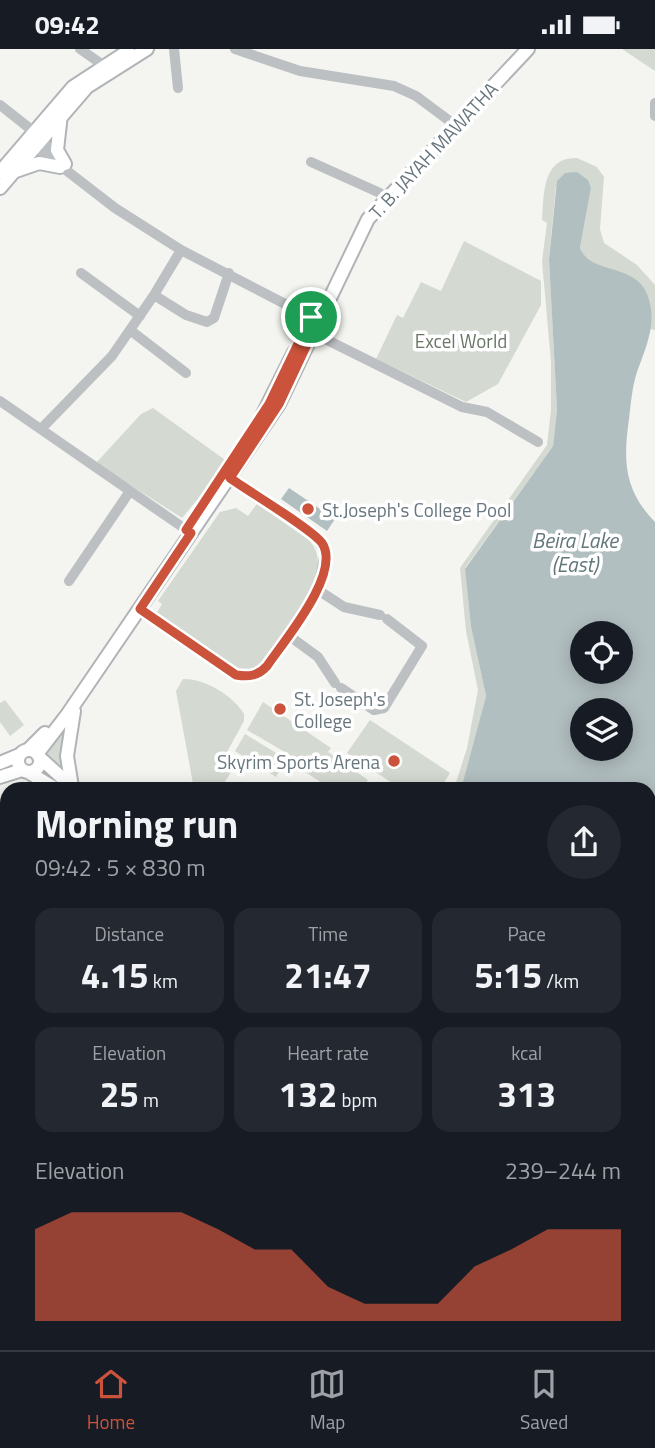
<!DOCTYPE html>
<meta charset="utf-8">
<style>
:root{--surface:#171b24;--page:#242831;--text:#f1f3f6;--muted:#9ea1a6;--line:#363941;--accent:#cb523b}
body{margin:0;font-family:"Titillium Web",sans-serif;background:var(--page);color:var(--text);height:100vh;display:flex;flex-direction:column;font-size:26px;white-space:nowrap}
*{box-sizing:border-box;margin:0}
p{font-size:23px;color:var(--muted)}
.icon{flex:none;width:38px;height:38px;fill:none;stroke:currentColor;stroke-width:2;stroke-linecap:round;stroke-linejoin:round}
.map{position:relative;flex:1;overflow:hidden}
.details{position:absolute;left:0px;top:733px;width:656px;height:569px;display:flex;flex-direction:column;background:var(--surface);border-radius:21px 21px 0 0;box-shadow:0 4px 18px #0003}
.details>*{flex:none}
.fabs{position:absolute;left:570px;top:572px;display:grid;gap:14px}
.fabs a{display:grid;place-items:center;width:63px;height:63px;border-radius:50%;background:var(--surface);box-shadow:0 4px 18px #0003;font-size:35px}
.pin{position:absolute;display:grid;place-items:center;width:60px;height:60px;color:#fff;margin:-30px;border:4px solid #fff;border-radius:50%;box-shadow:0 2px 7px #0007}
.round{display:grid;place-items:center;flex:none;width:74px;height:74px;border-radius:37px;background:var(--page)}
.overview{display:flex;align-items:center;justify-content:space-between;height:119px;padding:0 35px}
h1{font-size:38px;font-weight:700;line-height:52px}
.figures{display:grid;grid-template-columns:repeat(3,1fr);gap:10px;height:119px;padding:7px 35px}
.figures div{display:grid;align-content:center;border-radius:18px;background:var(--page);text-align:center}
.figures b{font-size:35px;font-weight:700}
.figures small{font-size:19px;font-weight:400}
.figures p{font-size:19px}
.chart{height:196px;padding:14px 35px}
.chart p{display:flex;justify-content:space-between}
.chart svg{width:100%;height:126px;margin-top:7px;fill:var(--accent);opacity:.7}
.status{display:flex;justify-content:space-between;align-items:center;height:49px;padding:0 35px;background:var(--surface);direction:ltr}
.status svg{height:19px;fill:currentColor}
.tabs{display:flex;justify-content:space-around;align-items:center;height:98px;border-top:2px solid var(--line);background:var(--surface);font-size:19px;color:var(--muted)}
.tabs a{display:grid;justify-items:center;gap:4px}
.tabs .selected{color:var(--accent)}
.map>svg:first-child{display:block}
</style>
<div class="status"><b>09:42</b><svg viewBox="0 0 49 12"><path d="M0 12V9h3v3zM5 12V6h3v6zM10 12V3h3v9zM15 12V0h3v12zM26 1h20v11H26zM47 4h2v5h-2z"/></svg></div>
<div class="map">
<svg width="655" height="1301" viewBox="0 0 655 1301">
<rect width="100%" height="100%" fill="#f4f4f1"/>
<path fill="#d4d9d1" d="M 622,0 L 655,0 L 655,22 Z
M 577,109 L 597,118 L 604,128 L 600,180 L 604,194 L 637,216 L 655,236 L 655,281 L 650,280 C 655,204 595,234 580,199 L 591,139 L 556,137 L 549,208 L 557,361 L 553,397 L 465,519 L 471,578 L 486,647 L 461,740 L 454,740 L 467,699 L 478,641 L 466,582 L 460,519 L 547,396 L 551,361 L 551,313 L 542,212 L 547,174 L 542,171 C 544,145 542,108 577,109 Z
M 464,192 L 541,232 L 541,256 L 498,335 L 466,353 L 376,310 L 397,266 L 403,269 L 421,233 L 441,242 Z
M 153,359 L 228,413 L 182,469 L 96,414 L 141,365 Z
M 257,455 L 309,491 C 340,525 283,586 263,617 L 256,621 L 240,622 L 155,567 L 162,555 L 158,552 L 220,463 L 236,459 L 248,467 Z
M 183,630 C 204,629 234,647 244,665 L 244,672 L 227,703 L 239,711 L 224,734 L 233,740 L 194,740 L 176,642 Z
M 5,651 L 24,676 L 10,687 L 0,673 L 0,654 Z
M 263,653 L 331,699 L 328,703 L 368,731 L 361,740 L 324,740 L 322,734 L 293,715 L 293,708 L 247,681 Z
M 370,671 L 450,724 L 440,740 L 401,740 L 347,704 Z
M 64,678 L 65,679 L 66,723 L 45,703 Z
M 245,685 L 286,710 L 276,728 L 235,702 Z"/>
<path fill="#b2bfc1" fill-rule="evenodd" d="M 577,123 L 588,131 L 591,139 L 580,199 C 593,230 645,209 651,260 C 654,282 644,303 637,323 C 632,338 631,354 629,370 C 623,412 624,441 655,473 L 655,1301 L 470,1301 L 469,1295 L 649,1295 L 649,740 L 461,740 L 486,647 L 471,578 L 465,520 L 553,397 L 557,361 L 549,210 L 557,132 L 565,124 ZM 583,584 L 621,584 L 621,623 L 583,623 ZM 583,662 L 621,662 L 621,700 L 583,700 Z
M 289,439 L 335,470 L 327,482 L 281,450 Z"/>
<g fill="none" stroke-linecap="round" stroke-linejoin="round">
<g stroke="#b0b4b7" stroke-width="16">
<path id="major" d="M 61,65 L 57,101 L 65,115
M 16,122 L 39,114 L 60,118
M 0,123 L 73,38 L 128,2
M 0,139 L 87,38 L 147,0
M 263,365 L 294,303
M 28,701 L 45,684
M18 712a11 11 0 1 1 22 0a11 11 0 1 1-22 0Z
M 37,705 L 67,666 L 279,355 L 368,170 L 528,0
M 39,708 L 71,737
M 0,714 L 19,706
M 28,723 L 56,740
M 0,728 L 22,721
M 72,738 L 67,707 L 74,662
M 356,1295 L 357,1301
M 367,1295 L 367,1301"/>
</g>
<path stroke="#bcc0c2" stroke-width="10" d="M 80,0 L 103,16
M 174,0 L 178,39
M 235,0 L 300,22 L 394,37 L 416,47 L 455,76
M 655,54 L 655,67
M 0,56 L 33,82 L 59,110
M 31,94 L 115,159 L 181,201 L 318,272
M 311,113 L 380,144
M 81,224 L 140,267
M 154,246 L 186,266 L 207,273 L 214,269 L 229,224
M 305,280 L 462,358 L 487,363 L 538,393
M 130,281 L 186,324
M 0,352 L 191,484
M 41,380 L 112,307 L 154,246 L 181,201
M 69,532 L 130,442
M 318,541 L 344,558 L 380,566
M 140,560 L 236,626 L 252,627 L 267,617 L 318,541 L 325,503 L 316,489 L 230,429
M 288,586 L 318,608 L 335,634
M 341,639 L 374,661 L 384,659 L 422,597 L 387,570"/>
<use href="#major" stroke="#fff" stroke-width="12"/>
<path stroke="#9fa4a8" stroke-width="2.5" stroke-dasharray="10 5" stroke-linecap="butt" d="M 0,798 L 7,803
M 0,813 L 7,816
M 304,1295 L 307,1301"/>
</g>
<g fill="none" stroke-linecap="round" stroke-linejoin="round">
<g stroke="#fff" stroke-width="14">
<path id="route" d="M 311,268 L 318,272 L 279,355 L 230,429 C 248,442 312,480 322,494 C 342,524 284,592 267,617 C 258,627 249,628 236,626 L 140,560 L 191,484 L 186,481 L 269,355 Z"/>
</g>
<use href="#route" stroke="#cb523b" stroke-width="9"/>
</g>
<g fill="#cb523b" stroke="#fff" stroke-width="2.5">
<circle cx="308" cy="460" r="7"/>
<circle cx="280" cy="660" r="7"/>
<circle cx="394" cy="712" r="7"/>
</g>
<g text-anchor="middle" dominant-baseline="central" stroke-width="7" stroke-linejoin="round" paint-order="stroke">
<g font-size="19" fill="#68767e" stroke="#fff">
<text transform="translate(433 101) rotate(-47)">T. B. JAYAH MAWATHA</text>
</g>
<g font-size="19" fill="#6a7665" stroke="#fff">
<text x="461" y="291">Excel World</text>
</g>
<g font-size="19" fill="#68767e" stroke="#fff" text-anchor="start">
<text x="322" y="460">St.Joseph's College Pool</text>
<text x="294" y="649">St. Joseph's<tspan x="294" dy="22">College</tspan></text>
<text x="380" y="712" text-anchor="end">Skyrim Sports Arena</text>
</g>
<g font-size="21" font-style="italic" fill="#63777b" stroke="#fff">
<text x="575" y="491">Beira Lake<tspan x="575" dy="24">(East)</tspan></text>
</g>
</g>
</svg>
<div class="fabs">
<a><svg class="icon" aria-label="locate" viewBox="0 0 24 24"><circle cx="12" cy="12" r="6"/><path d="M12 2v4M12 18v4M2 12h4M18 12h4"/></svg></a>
<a><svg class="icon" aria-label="layers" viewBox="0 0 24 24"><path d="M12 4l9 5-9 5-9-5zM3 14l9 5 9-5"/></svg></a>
</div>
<div class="pin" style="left:311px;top:268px;background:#1e9e55"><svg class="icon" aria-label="arrive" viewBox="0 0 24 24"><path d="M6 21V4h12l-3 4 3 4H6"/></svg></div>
<section class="details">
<div class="overview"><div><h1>Morning run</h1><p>09:42 · 5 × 830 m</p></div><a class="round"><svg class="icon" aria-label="share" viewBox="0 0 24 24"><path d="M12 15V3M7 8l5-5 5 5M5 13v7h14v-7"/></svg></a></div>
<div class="figures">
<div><p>Distance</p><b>4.15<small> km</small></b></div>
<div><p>Time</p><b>21:47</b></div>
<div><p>Pace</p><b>5:15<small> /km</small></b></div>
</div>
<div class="figures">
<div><p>Elevation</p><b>25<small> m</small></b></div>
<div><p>Heart rate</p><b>132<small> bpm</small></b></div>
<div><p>kcal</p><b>313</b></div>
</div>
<div class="chart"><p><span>Elevation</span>239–244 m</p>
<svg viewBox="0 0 160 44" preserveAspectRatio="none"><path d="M0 44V12L10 6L20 6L30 6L40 6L50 12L60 19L70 19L80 32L90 38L100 38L110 38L120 25L130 19L140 12L150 12L160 12V44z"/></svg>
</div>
</section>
</div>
<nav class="tabs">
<a class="selected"><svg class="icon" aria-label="home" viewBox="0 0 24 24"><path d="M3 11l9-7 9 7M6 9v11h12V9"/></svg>Home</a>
<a><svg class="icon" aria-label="map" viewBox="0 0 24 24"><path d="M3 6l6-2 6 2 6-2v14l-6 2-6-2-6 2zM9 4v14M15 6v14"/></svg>Map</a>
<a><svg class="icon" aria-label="saved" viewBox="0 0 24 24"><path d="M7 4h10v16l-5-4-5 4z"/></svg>Saved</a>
</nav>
